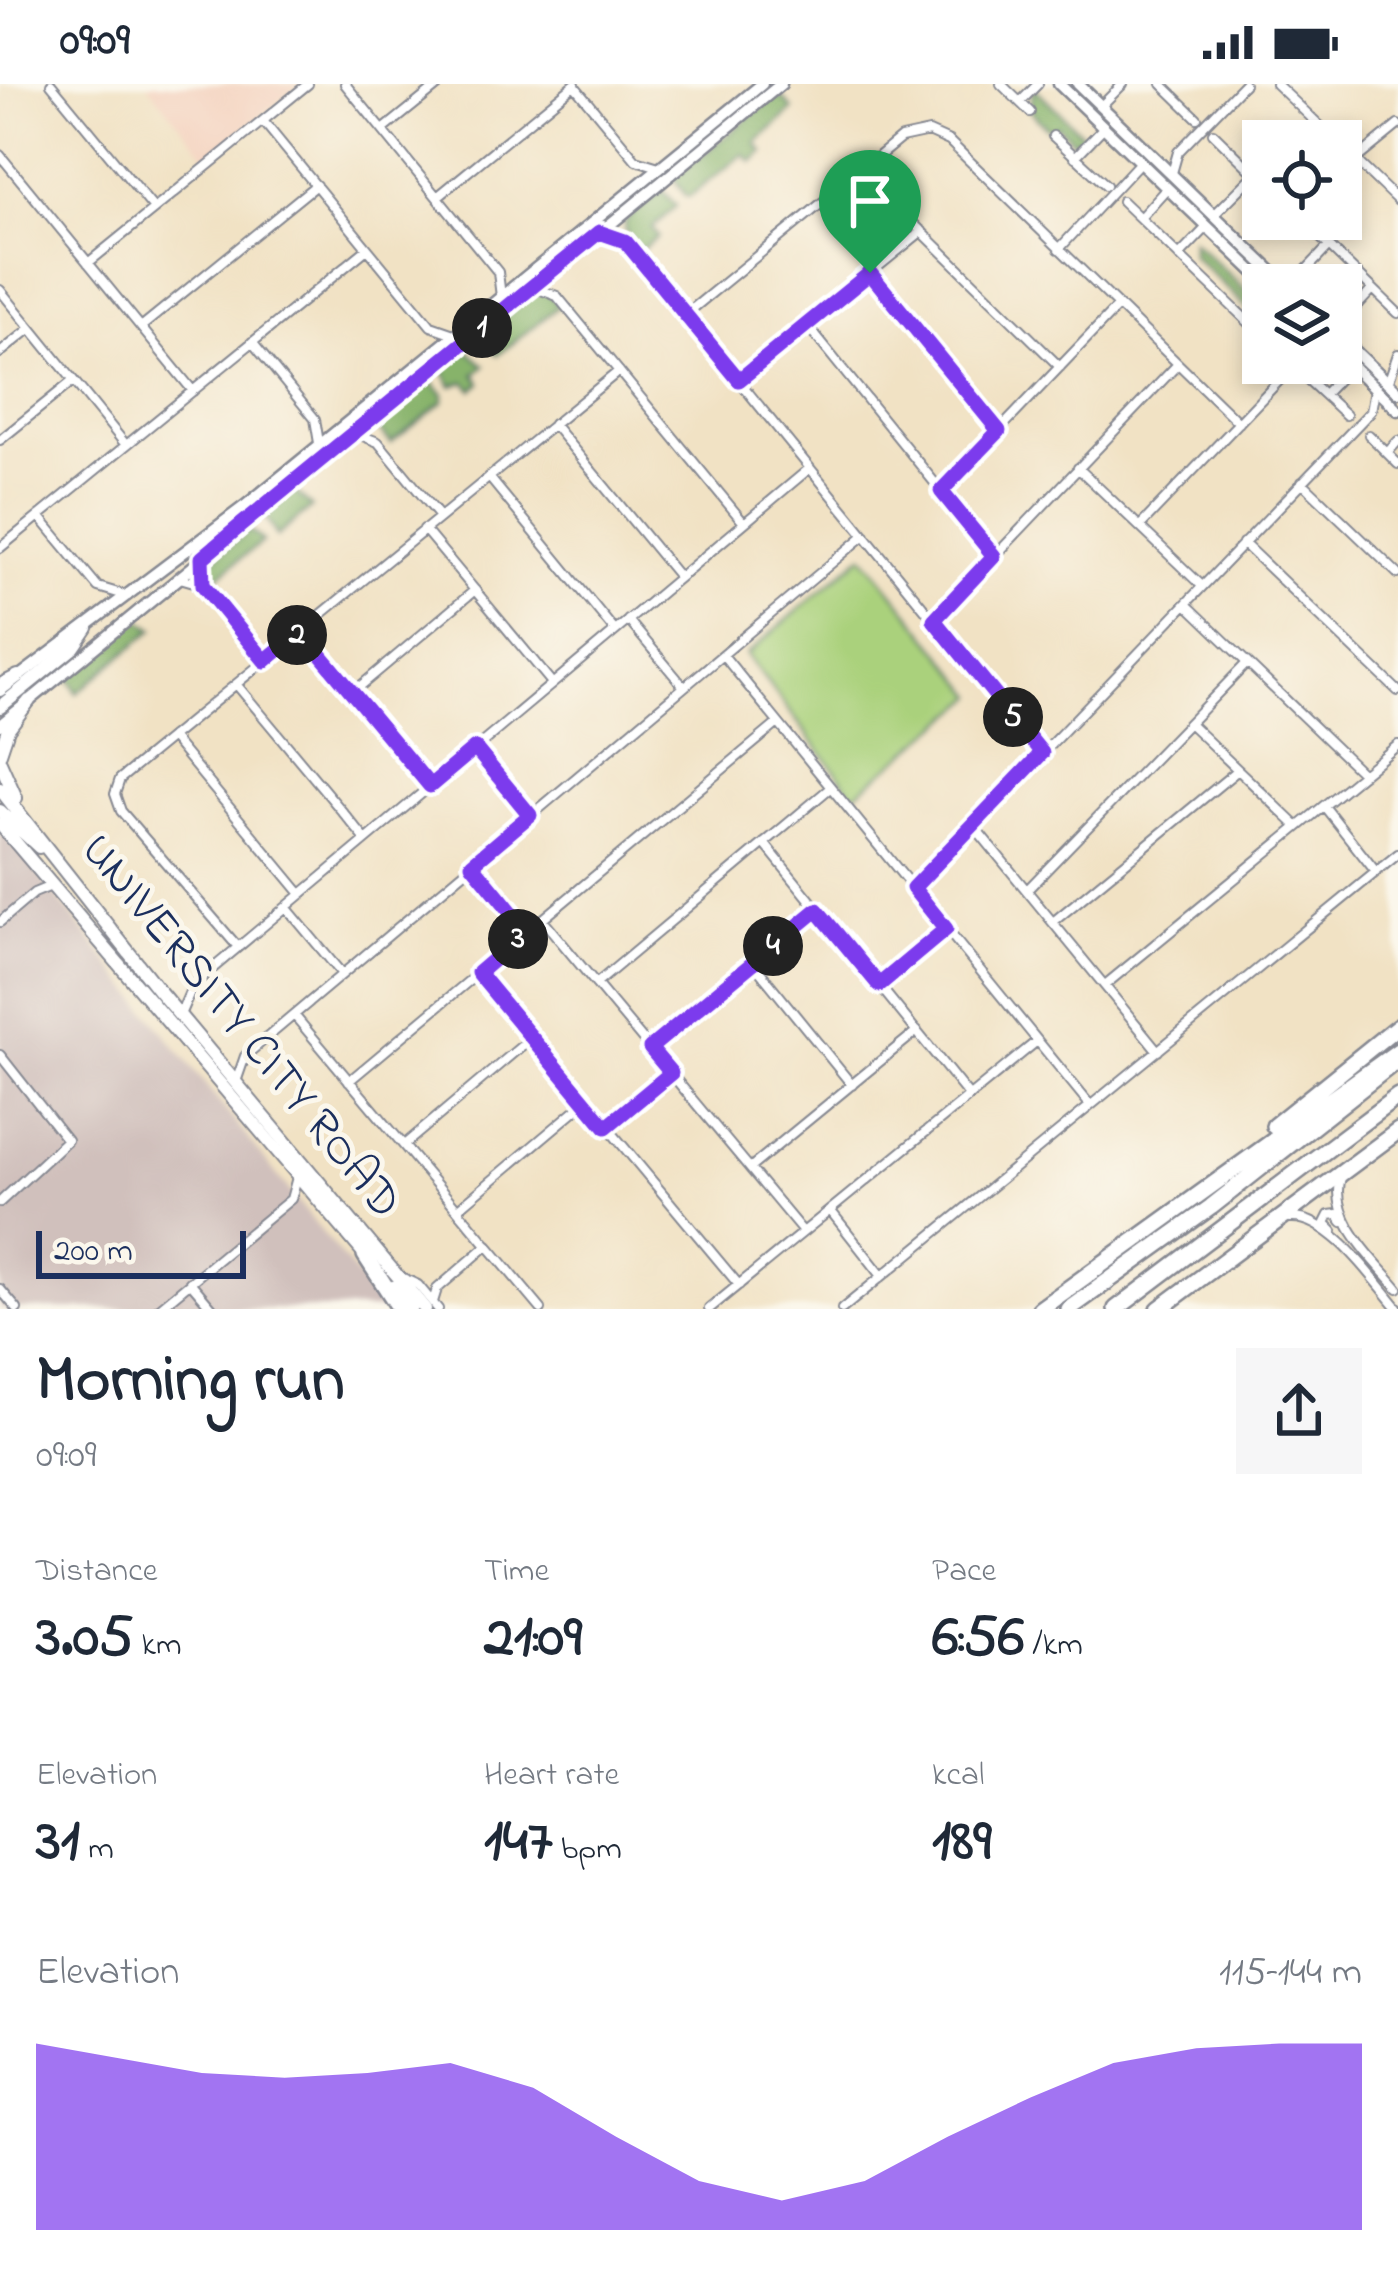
<!DOCTYPE html>
<meta charset="utf-8">
<style>
:root{--surface:#fff;--page:#f6f6f7;--text:#1f2937;--muted:#747a83;--accent:#7c3aed}
body{margin:0;font-family:"Indie Flower",sans-serif;background:var(--page);color:var(--text);height:100vh;display:flex;flex-direction:column;font-size:45px;white-space:nowrap}
*{box-sizing:border-box;margin:0}
p{font-size:39px;color:var(--muted)}
.icon{flex:none;width:66px;height:66px;fill:none;stroke:currentColor;stroke-width:2;stroke-linecap:round;stroke-linejoin:round}
.map{position:relative;height:1225px;overflow:hidden}
.details{display:flex;flex-direction:column;background:var(--surface);flex:1}
.details>*{flex:none}
.controls{position:absolute;left:1242px;top:36px;display:grid;gap:24px}
.controls a{display:grid;place-items:center;width:120px;height:120px;border-radius:0px;background:var(--surface);box-shadow:0 6px 18px #0003;font-size:60px}
.scale{position:absolute;left:36px;bottom:30px;width:210px;box-sizing:border-box;padding-left:12px;border:6px solid #1b2f5e;border-top:0;font-size:33px;line-height:42px;white-space:nowrap;color:#1b2f5e;-webkit-text-stroke:9px #fbf7ec;paint-order:stroke}
.pin{position:absolute;display:grid;place-items:center;width:102px;height:102px;color:#fff;margin:-123px -51px;border-radius:50% 50% 50% 0;rotate:-45deg;box-shadow:0 0 12px #0007}
.pin .icon{rotate:45deg}
.km{position:absolute;width:60px;height:60px;margin:-30px;border-radius:50%;background:#222;color:#fff;font-size:33px;line-height:60px;text-align:center}
.round{display:grid;place-items:center;flex:none;width:126px;height:126px;border-radius:0px;background:var(--page)}
.overview{display:flex;align-items:center;justify-content:space-between;height:204px;padding:0 36px}
h1{font-size:66px;font-weight:700;line-height:90px}
.figures{display:grid;grid-template-columns:repeat(3,1fr);gap:18px;height:204px;padding:12px 36px}
.figures div{display:grid;align-content:center}
.figures b{font-size:60px;font-weight:700}
.figures small{font-size:33px;font-weight:400}
.figures p{font-size:33px}
.chart{height:336px;padding:24px 36px}
.chart p{display:flex;justify-content:space-between}
.chart svg{width:100%;height:216px;margin-top:12px;fill:var(--accent);opacity:.7}
.status{display:flex;justify-content:space-between;align-items:center;height:84px;padding:0 60px;background:var(--surface);direction:ltr}
.status svg{height:33px;fill:currentColor}
.map>svg:first-child{display:block}
</style>
<div class="status"><b>09:09</b><svg viewBox="0 0 49 12"><path d="M0 12V9h3v3zM5 12V6h3v6zM10 12V3h3v9zM15 12V0h3v12zM26 1h20v11H26zM47 4h2v5h-2z"/></svg></div>
<div class="map">
<svg width="1398" height="1225" viewBox="0 0 1398 1225">
<rect width="100%" height="100%" fill="#fbf7ec"/>
<filter id="ink" filterUnits="userSpaceOnUse"><feTurbulence type="fractalNoise" baseFrequency=".00833" numOctaves="2"/><feDisplacementMap in="SourceGraphic" scale="24" xChannelSelector="R" yChannelSelector="G"/><feConvolveMatrix kernelMatrix="1 2 1 2 8 2 1 2 1" color-interpolation-filters="sRGB"/></filter>
<filter id="wash" filterUnits="userSpaceOnUse"><feTurbulence type="fractalNoise" baseFrequency=".004" numOctaves="4" result="noise"/><feDisplacementMap in="SourceGraphic" scale="48" xChannelSelector="R" yChannelSelector="G"/><feGaussianBlur stdDeviation="2.7" result="paint"/><feColorMatrix in="noise" values="0 0 0 0 0 0 0 0 0 0 0 0 0 0 0 0 0 1.4 0 .05"/><feComposite in="paint" operator="in"/></filter>
<g filter="url(#wash)">
<rect width="100%" height="100%" fill="#f1e2c4"/>
<path fill="#f4d3c0" d="M 147,0 L 300,0 L 208,75 Z"/>
<path fill="#d0c0bc" d="M 0,741 L 383,1225 L 0,1225 Z"/>
<path fill="#aad17b" stroke="#62806c" stroke-width="3" d="M 863,471 L 976,612 L 854,711 L 746,571 Z"/>
<path fill="#87b36b" stroke="#517164" stroke-width="3" d="M 1033,2 L 1085,53 L 1073,57 L 1057,41 L 1049,46 L 1030,26 Z
M 774,13 L 782,13 L 793,26 L 756,59 L 763,68 L 752,78 L 744,70 L 690,112 L 685,111 L 674,94 Z
M 662,106 L 676,122 L 652,144 L 658,153 L 639,167 L 625,147 L 625,137 Z
M 1192,156 L 1263,222 L 1263,225 L 1255,231 L 1192,171 Z
M 532,208 L 548,208 L 559,222 L 498,271 L 480,254 Z
M 466,265 L 485,282 L 475,290 L 481,299 L 473,306 L 465,298 L 452,302 L 442,285 Z
M 429,295 L 444,310 L 443,318 L 391,359 L 379,346 L 381,332 L 399,326 Z
M 294,407 L 312,423 L 277,452 L 265,432 Z
M 249,446 L 263,457 L 212,497 L 205,481 Z
M 138,534 L 154,545 L 77,609 L 68,593 Z"/>
</g>
<g filter="url(#ink)">
<g fill="none" stroke-linecap="round" stroke-linejoin="round">
<g stroke="#868891" stroke-width="12">
<path id="minor" d="M 51,0 L 154,125
M 345,0 L 498,188 L 501,213
M 1001,0 L 1030,28
M 1162,0 L 1197,34
M 1276,0 L 1336,57
M 574,1 L 636,76 L 659,83
M 1020,18 L 1038,0
M 1101,22 L 1123,0
M 263,37 L 431,242 L 454,250
M 383,46 L 440,0
M 1213,49 L 1263,98
M 1053,52 L 1106,101
M 1341,62 L 1398,117
M 0,71 L 193,307
M 1075,73 L 1103,44
M 1355,76 L 1398,41
M 861,88 L 1060,283
M 1172,89 L 1178,68 L 1244,0
M 437,113 L 575,0
M 1122,117 L 1263,252
M 1214,131 L 1255,90
M 1140,134 L 1167,104
M 1301,135 L 1398,229
M 599,148 L 625,157 L 1042,669
M 1059,165 L 1140,78
M 1179,172 L 1207,143
M 88,179 L 308,0
M 870,189 L 999,347
M 1292,201 L 1329,162
M 533,203 L 557,212 L 744,439
M 0,206 L 126,361
M 685,231 L 901,54 L 929,48 L 949,57 L 1239,339
M 1341,239 L 1373,205
M 806,240 L 994,472
M 141,243 L 316,101
M 252,258 L 315,335 L 319,359
M 0,269 L 31,244
M 1306,294 L 1346,331
M 739,296 L 922,147
M 1388,299 L 1398,270
M 1324,310 L 1352,281
M 553,340 L 679,493
M 355,349 L 378,358 L 440,433
M 1369,351 L 1398,380
M 0,356 L 73,297
M 1387,369 L 1398,357
M 1078,384 L 1202,502
M 489,393 L 615,547
M 1302,398 L 1398,490
M 941,407 L 1118,222
M 39,432 L 98,503 L 128,512
M 1140,442 L 1296,279
M 424,445 L 552,599
M 1243,459 L 1398,607
M 0,464 L 367,165
M 180,494 L 204,501 L 265,577
M 1186,520 L 1363,690
M 628,536 L 684,603
M 934,536 L 1178,280
M 301,547 L 430,702
M 723,571 L 1090,1021
M 236,600 L 366,756
M 352,609 L 475,506
M 1189,639 L 1298,743
M 171,653 L 301,810
M 475,664 L 530,731
M 1324,722 L 1376,788
M 973,741 L 1158,967
M 764,759 L 969,1012
M 472,780 L 527,847
M 913,804 L 1371,327 L 1375,305
M 1027,806 L 1247,579
M 286,823 L 342,890
M 542,835 L 803,1148
M 0,838 L 34,809 L 51,802
M 1053,838 L 1238,686
M 238,863 L 121,727 L 115,710 L 120,695 L 619,287
M 753,879 L 852,1001
M 478,888 L 739,1201
M 596,900 L 830,704
M 879,901 L 946,845
M 1105,901 L 1398,661
M 180,931 L 193,901 L 810,384
M 294,931 L 541,1225
M 650,965 L 817,826
M 0,971 L 67,1056 L 0,1118
M 349,997 L 778,639
M 236,998 L 245,972 L 865,451
M 606,1043 L 671,989
M 404,1061 L 531,954
M 750,1084 L 917,947
M 1341,1093 C 1329,1136 1373,1174 1398,1204
M 458,1125 L 585,1018
M 830,1126 L 882,1192
M 1290,1134 C 1330,1131 1374,1196 1398,1224
M 1333,1147 L 1325,1139 L 1329,1131 L 1337,1130 L 1343,1138
M 399,1192 L 418,1201 L 438,1225
M 190,1198 L 213,1225
M 0,1205 L 17,1225
M 433,1218 L 437,1205 L 488,1161
M 158,1225 L 291,1115 L 297,1093
M 709,1225 L 1037,957
M 842,1225 L 1398,770"/>
</g>
<g stroke="#868891" stroke-width="15">
<path id="secondary" d="M 1059,0 L 1268,201
M 1078,0 L 1286,201
M 1341,254 L 1398,308
M 1341,271 L 1398,326
M 0,607 L 245,422 L 762,0
M 0,641 L 781,0"/>
</g>
<g stroke="#868891" stroke-width="16">
<path id="primary" d="M 0,601 L 18,592
M 0,623 L 74,563 L 87,544
M 0,669 L 8,645 L 29,617
M 0,678 L 16,714
M 0,705 L 160,908 L 425,1225
M 0,727 L 39,763
M 0,740 L 368,1174
M 393,1203 L 411,1225"/>
</g>
<g stroke="#868891" stroke-width="20">
<path id="motorway" d="M 1274,1042 L 1398,942
M 365,1171 L 400,1225
M 1040,1225 L 1398,967
M 1069,1225 L 1211,1123 L 1396,977
M 1116,1225 L 1398,1012
M 1159,1225 L 1398,1047"/>
</g>
<use href="#minor" stroke="#fff" stroke-width="8"/>
<use href="#secondary" stroke="#fff" stroke-width="10"/>
<use href="#primary" stroke="#fff" stroke-width="12"/>
<use href="#motorway" stroke="#fff" stroke-width="15"/>
</g>
</g>
<g fill="none" stroke-linecap="round" stroke-linejoin="round" filter="url(#ink)">
<g stroke="#fff" stroke-width="24">
<path id="route" d="M 599,148 L 625,157 L 739,296 L 870,189 L 999,347 L 941,407 L 994,472 L 934,536 L 1042,669 L 913,804 L 946,845 L 879,901 L 817,826 L 650,964 L 671,989 L 606,1043 L 478,889 L 527,847 L 472,780 L 530,731 L 475,664 L 430,702 L 301,547 L 265,577 L 203,501 L 202,474 L 241,441 Z"/>
</g>
<use href="#route" stroke="#7c3aed" stroke-width="15"/>
</g>
<g text-anchor="middle" dominant-baseline="central" stroke-width="10" stroke-linejoin="round" paint-order="stroke">
<g font-size="48" fill="#1b2f5e" stroke="#fbf7ec">
<text transform="translate(240 943) rotate(51)">UNIVERSITY CITY ROAD</text>
</g>
</g>
</svg>
<div class="controls">
<a><svg class="icon" aria-label="locate" viewBox="0 0 24 24"><circle cx="12" cy="12" r="6"/><path d="M12 2v4M12 18v4M2 12h4M18 12h4"/></svg></a>
<a><svg class="icon" aria-label="layers" viewBox="0 0 24 24"><path d="M12 4l9 5-9 5-9-5zM3 14l9 5 9-5"/></svg></a>
</div>
<div class="scale">200 m</div>
<div class="pin" style="left:870px;top:189px;background:#1e9e55"><svg class="icon" aria-label="arrive" viewBox="0 0 24 24"><path d="M6 21V4h12l-3 4 3 4H6"/></svg></div>
<b class="km" style="left:482px;top:244px">1</b>
<b class="km" style="left:297px;top:551px">2</b>
<b class="km" style="left:518px;top:855px">3</b>
<b class="km" style="left:773px;top:862px">4</b>
<b class="km" style="left:1013px;top:633px">5</b>
</div>
<section class="details">
<div class="overview"><div><h1>Morning run</h1><p>09:09</p></div><a class="round"><svg class="icon" aria-label="share" viewBox="0 0 24 24"><path d="M12 15V3M7 8l5-5 5 5M5 13v7h14v-7"/></svg></a></div>
<div class="figures">
<div><p>Distance</p><b>3.05<small> km</small></b></div>
<div><p>Time</p><b>21:09</b></div>
<div><p>Pace</p><b>6:56<small> /km</small></b></div>
</div>
<div class="figures">
<div><p>Elevation</p><b>31<small> m</small></b></div>
<div><p>Heart rate</p><b>147<small> bpm</small></b></div>
<div><p>kcal</p><b>189</b></div>
</div>
<div class="chart"><p><span>Elevation</span>115–144 m</p>
<svg viewBox="0 0 160 44" preserveAspectRatio="none"><path d="M0 44V6L10 9L20 12L30 13L40 12L50 10L60 15L70 25L80 34L90 38L100 34L110 25L120 17L130 10L140 7L150 6L160 6V44z"/></svg>
</div>
</section>
